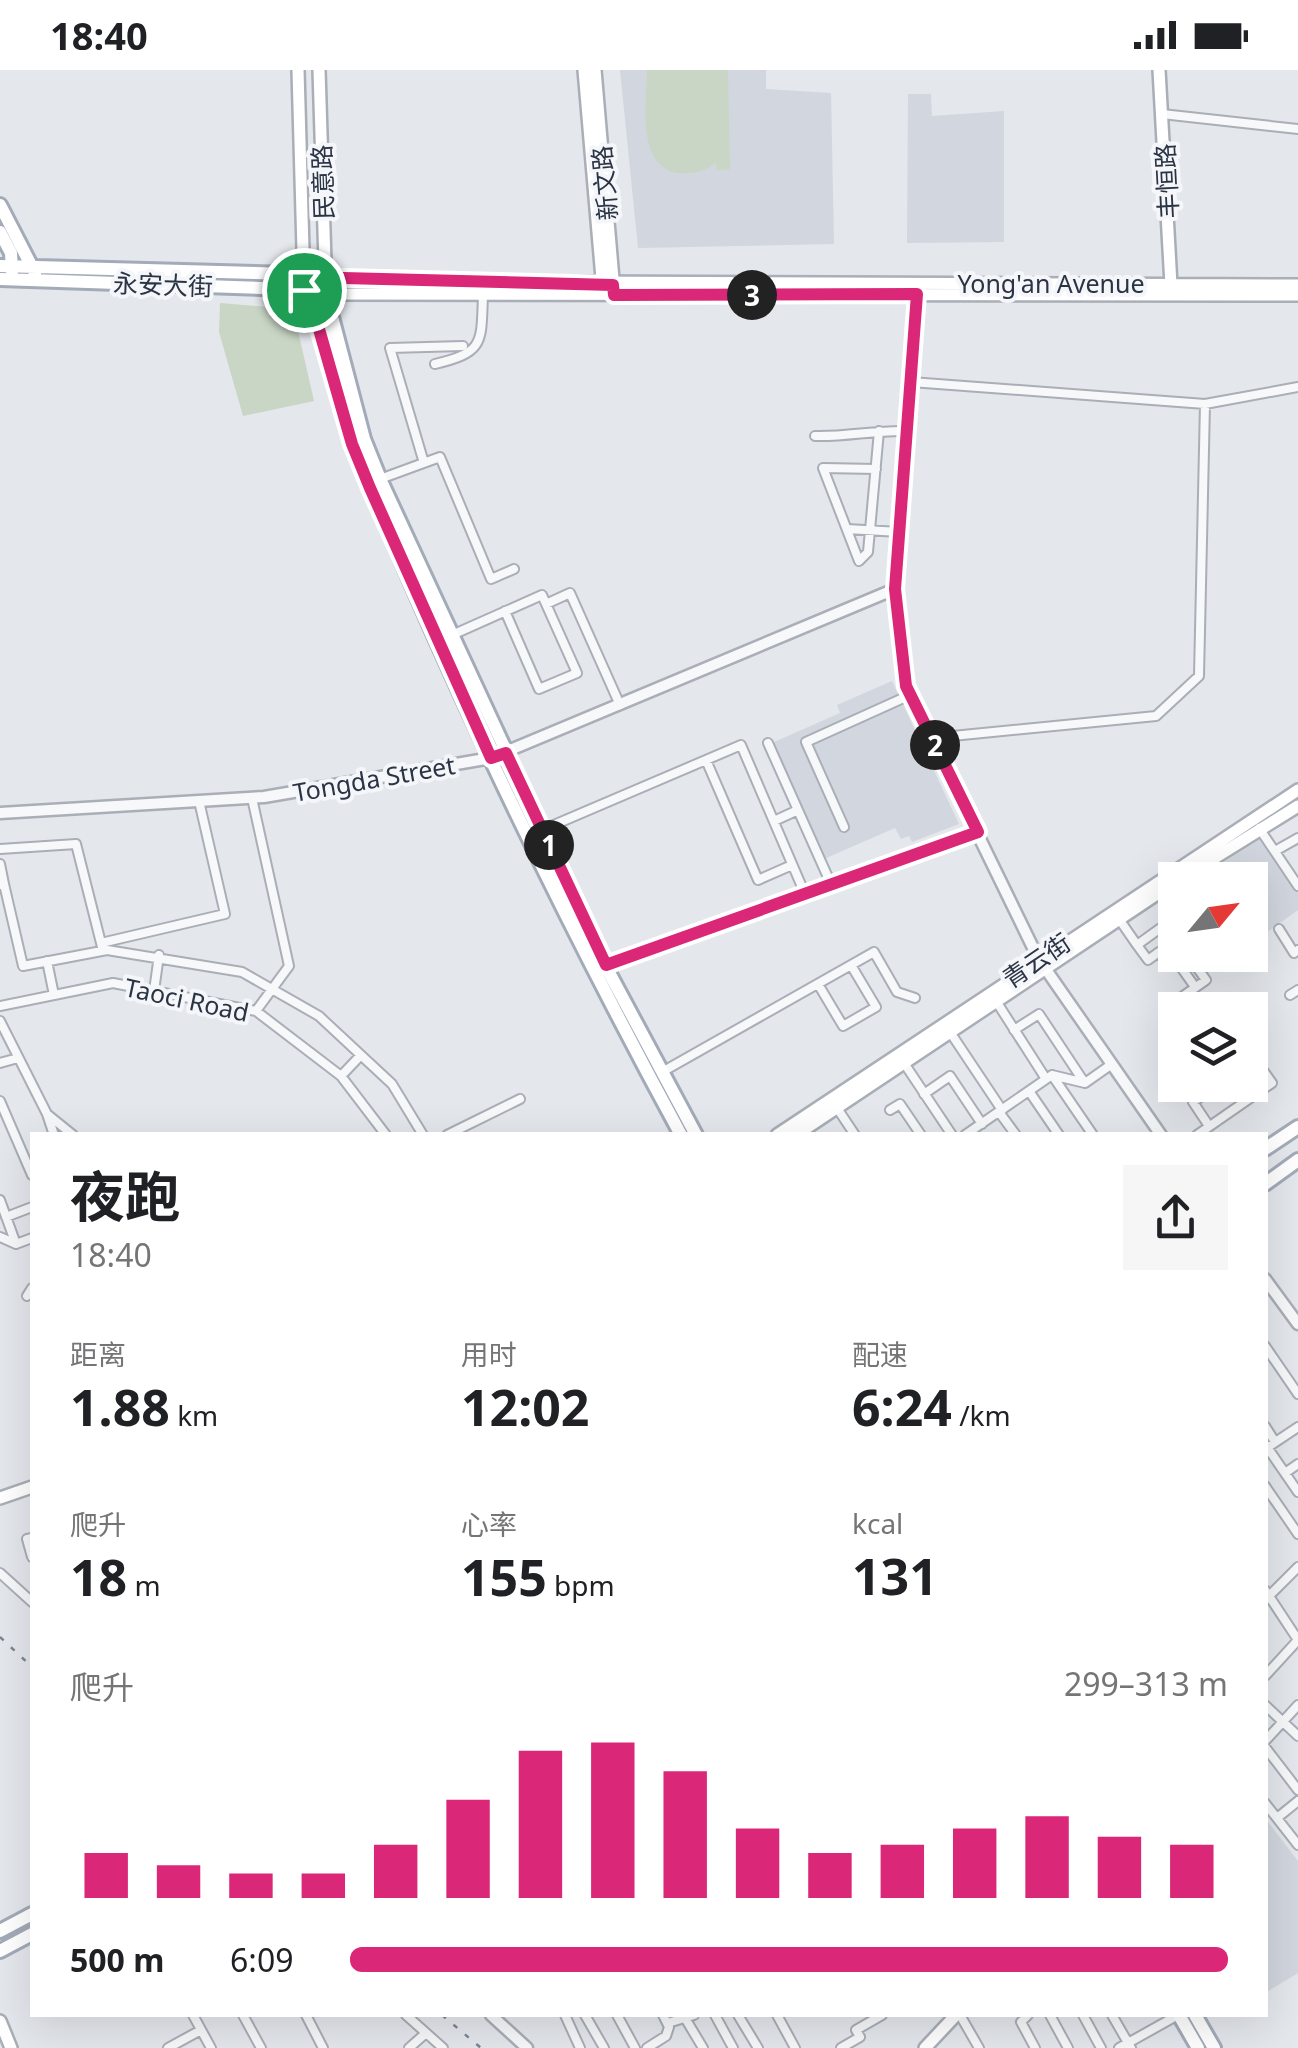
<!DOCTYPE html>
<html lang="zh">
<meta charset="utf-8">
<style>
:root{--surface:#fff;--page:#f6f6f6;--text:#202124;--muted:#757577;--accent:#db2777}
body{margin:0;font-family:"Noto Sans","Noto Sans SC",sans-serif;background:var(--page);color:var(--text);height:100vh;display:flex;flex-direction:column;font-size:38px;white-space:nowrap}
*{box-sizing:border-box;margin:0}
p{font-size:32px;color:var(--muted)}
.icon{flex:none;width:55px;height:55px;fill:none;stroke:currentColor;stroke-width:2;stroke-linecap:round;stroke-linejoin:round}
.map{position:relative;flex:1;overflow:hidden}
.drawer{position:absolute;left:30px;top:1062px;width:1238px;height:885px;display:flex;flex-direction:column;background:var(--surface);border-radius:0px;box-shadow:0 10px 40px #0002}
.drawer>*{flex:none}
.needle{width:65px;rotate:61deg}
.controls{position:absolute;left:1158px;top:792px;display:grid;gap:20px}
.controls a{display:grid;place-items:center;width:110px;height:110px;border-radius:0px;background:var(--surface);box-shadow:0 10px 40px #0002;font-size:50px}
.pin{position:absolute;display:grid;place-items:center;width:85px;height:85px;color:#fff;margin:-42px;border:5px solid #fff;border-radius:50%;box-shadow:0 2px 10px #0007}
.km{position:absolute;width:50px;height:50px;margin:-25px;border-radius:50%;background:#222;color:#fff;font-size:28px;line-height:50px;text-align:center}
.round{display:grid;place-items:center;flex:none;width:105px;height:105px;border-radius:0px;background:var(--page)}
.overview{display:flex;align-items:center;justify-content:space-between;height:170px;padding:0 40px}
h1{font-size:55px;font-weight:700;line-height:75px}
.stats{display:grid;grid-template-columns:repeat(3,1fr);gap:15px;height:170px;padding:10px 40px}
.stats div{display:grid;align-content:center}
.stats b{font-size:50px;font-weight:700}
.stats small{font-size:28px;font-weight:400}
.stats p{font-size:28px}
.chart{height:280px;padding:20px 40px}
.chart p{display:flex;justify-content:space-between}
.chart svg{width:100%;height:180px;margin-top:10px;stroke:var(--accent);stroke-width:6}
ul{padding:0 40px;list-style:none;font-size:32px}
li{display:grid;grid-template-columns:160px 120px 1fr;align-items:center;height:75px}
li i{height:25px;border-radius:12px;background:var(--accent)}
.status{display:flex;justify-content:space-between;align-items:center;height:70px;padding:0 50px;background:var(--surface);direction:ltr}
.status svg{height:28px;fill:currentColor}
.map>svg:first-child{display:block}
</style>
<div class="status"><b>18:40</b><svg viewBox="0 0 49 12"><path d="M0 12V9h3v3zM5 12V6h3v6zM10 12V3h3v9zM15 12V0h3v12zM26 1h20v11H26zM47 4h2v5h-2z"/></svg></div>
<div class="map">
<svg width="1298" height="1978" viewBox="0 0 1298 1978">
<rect width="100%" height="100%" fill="#e4e7ec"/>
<path fill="#d2d6de" d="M 620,0 L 766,0 L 766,19 L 831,23 L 834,174 L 638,178 Z
M 908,24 L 931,24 L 932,46 L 1004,41 L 1004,172 L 907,173 Z
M 892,611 L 959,754 L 912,772 L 909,766 L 901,769 L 895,758 L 824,789 L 772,673 L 840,643 L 837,635 Z
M 1260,767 L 1298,823 L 1298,840 L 1259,868 L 1250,855 L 1250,810 L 1219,810 L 1212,800 Z
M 1265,1748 L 1298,1791 L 1298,1903 L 1265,1923 Z"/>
<path fill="#c9d6c5" d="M 647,0 L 728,0 L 730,99 L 717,100 L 716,93 C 704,101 693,105 679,103 C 635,98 647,31 647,0 Z
M 220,233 L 293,239 L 314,331 L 243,346 L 219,262 Z"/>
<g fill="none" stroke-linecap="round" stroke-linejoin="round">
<g stroke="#a9aeb7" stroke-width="12">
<path id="minor" d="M 1162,44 L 1298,59
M 435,294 C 485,282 481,273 483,225
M 911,312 L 1205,334 L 1298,317
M 815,366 C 847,367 874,360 907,361
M 424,393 L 390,278 L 463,276
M 876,399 L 823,398 L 859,491 L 868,482 L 879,361
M 380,409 L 440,387 L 491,509 L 514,499
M 847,459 L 900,462
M 546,534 L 570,523 L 620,635
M 452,565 L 542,525 L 577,603 L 539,619 L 505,541
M 932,668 L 1156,646 L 1199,606 L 1205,334
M 768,673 L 831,814
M 706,690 L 758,810 L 792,795
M 252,728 L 289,896 L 256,941
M 774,751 L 798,740
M 844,757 L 806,672 L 910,625
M 1259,758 L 1298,816
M 542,760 L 741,675 L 805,824
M 0,779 L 76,774 L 102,877
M 1275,781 L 1298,768
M 0,794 L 4,814
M 0,815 L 4,814 L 23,896 L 107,880 L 242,902 L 319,946 L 392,1014 L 423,1065
M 1119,849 L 1137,875 L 1166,854 L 1175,866
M 1279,859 L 1294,883 L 1298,880
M 101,873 L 225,844 L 199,731
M 1137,875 L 1148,890 L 1159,882 L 1163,888 L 1171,883 L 1195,917
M 47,891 L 54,925
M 818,914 L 843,956 L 876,937 L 851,895
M 154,921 L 159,885
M 1290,925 L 1298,920
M 1179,929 L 1206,910 L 1188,885
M 996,931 L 1046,1009
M 0,936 L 113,913 L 256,941 L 341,1006 L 386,1065
M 0,951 L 47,1044 L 73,1065
M 1014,960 L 1039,944 L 1084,1012
M 950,962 L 1002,1040
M 0,993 L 18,988
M 904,993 L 952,1065
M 662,1002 L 874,882 L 897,922 L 915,928
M 1052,1005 L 1093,1065
M 341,1006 L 361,985
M 1029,1021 L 1059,1065
M 924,1024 L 950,1006 L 982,1054
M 0,1031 L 32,1105
M 837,1038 L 855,1065
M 890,1040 L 900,1034 L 921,1065
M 999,1042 L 1016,1065
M 47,1044 L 54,1065
M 1209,1056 L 1193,1032 L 1218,1015
M 447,1065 L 520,1029
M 965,1065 L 1052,1005 L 1085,1013 L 1112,994
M 1197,1065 L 1272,1013 L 1255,989 L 1250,993
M 0,1130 L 16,1174
M 6,1147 L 32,1137
M 0,1167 L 16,1174 L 32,1168
M 27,1226 L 32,1218
M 1265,1276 L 1298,1324
M 1265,1356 L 1275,1372
M 1267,1377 L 1298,1422
M 1265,1379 L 1298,1357
M 1285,1403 L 1298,1394
M 1265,1416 L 1298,1464
M 32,1468 L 27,1469 L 32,1487
M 0,1503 L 32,1532
M 1265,1520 L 1269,1526 L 1298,1497
M 1265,1530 L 1269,1526 L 1298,1570
M 1265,1606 L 1298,1570
M 1265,1635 L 1298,1666
M 1265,1671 L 1298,1635
M 1265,1677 L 1298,1720
M 1265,1733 L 1298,1775
M 1277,1748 L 1298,1731
M 193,1945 L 211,1978
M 243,1945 L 261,1978
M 306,1945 L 323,1978
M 406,1945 L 443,1978
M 565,1945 L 580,1978
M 585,1945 L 604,1978
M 617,1945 L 635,1978
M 715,1945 L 733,1978
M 738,1945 L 758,1978
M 777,1945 L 795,1978
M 960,1945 L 979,1978
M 1028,1945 L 1021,1952 L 1035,1978
M 1050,1945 L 1068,1978
M 1083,1945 L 1101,1978
M 1112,1945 L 1131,1978
M 685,1948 L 703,1978
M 668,1953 L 694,1945
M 168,1978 L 201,1960
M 409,1978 L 426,1963
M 647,1978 L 666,1966 L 669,1957 L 663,1945
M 841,1978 L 860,1967 L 856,1960 L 882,1945
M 1119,1978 L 1178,1945"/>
</g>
<g stroke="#a9aeb7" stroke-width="15">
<path id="tertiary" d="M 917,220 L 895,519 L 906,617 L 1038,888 L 1161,1065
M 0,743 L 264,727 L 491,688 L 895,519
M 605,895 L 978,762
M 1265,1209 L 1298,1254
M 491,1945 L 527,1978"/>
</g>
<g stroke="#a9aeb7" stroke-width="16">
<path id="secondary" d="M 298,0 L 304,216
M 319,0 L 326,224 L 1298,225
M 584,0 L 603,220
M 595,0 L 614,221
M 1159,0 L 1171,215
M 325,211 L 1298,215
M 1179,810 L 1298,736
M 777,1065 L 1298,720
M 796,1065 L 1175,812
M 0,1428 L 32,1417
M 0,1951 L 11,1978
M 925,1978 L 956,1945"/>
</g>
<g stroke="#a3abb8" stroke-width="18">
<path id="primary" d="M 0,135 L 35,203
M 0,162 L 11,183 L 12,202
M 0,196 L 290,204 L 325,211
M 0,209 L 290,219 L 326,224 L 364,369 L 380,409 L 605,895 L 696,1065
M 304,219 C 331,282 342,351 369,414 C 461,636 566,853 681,1065
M 1265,1079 L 1298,1057
M 1265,1114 L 1298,1090
M 0,1861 L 32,1844
M 0,1881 L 32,1864
M 1179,1945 L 1198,1978
M 1195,1945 L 1214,1978"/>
</g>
<use href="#minor" stroke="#f7f8fa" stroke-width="8"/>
<use href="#tertiary" stroke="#f7f8fa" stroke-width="10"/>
<use href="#secondary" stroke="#fff" stroke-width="11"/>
<use href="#primary" stroke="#fff" stroke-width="12"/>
<path stroke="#7d8696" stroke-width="2.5" stroke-dasharray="5 10" stroke-linecap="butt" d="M 0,1567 L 32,1597
M 442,1945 L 481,1978"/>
</g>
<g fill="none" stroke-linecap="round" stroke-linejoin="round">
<g stroke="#fff" stroke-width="20">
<path id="route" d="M 304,207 L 613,215 L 614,225 L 917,224 L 895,519 L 906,616 L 978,762 L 606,895 L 506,683 L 491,688 L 370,418 L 352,374 Z"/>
</g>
<use href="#route" stroke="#db2777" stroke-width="12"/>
</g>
<g text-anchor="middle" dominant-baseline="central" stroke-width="8" stroke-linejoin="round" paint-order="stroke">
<g font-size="25" fill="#2b3445" stroke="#f4f6f9">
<text transform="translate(1166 111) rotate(-93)">丰恒路</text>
<text transform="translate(322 112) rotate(-92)">民意路</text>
<text transform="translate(604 113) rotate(-95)">新文路</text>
<text x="1051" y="213">Yong'an Avenue</text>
<text transform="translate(163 214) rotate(2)">永安大街</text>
<text transform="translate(374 708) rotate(-10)">Tongda Street</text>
<text transform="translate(1036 890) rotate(-34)">青云街</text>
<text transform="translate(187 929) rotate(12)">Taoci Road</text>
</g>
</g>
</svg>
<div class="controls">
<a><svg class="needle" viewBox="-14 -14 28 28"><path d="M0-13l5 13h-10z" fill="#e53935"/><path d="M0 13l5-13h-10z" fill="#757577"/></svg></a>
<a><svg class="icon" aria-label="layers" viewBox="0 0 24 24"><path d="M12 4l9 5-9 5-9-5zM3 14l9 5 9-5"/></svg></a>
</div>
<div class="pin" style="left:304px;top:220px;background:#1e9e55"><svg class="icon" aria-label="arrive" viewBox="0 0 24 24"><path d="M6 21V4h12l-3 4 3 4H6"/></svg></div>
<b class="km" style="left:549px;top:775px">1</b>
<b class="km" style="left:935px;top:675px">2</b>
<b class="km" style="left:752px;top:225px">3</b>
<section class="drawer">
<div class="overview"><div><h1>夜跑</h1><p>18:40</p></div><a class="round"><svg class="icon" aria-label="share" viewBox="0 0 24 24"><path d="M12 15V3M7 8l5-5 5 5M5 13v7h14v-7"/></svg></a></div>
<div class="stats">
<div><p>距离</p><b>1.88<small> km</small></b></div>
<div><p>用时</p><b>12:02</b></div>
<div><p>配速</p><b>6:24<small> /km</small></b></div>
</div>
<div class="stats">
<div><p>爬升</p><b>18<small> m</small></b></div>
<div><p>心率</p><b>155<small> bpm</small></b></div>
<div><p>kcal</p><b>131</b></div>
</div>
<div class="chart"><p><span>爬升</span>299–313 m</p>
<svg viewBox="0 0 160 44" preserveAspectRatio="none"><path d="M5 44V33M15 44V36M25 44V38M35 44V38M45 44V31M55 44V20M65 44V8M75 44V6M85 44V13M95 44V27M105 44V33M115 44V31M125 44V27M135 44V24M145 44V29M155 44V31"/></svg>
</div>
<ul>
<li><b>500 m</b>6:09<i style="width:100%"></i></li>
</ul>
</section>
</div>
